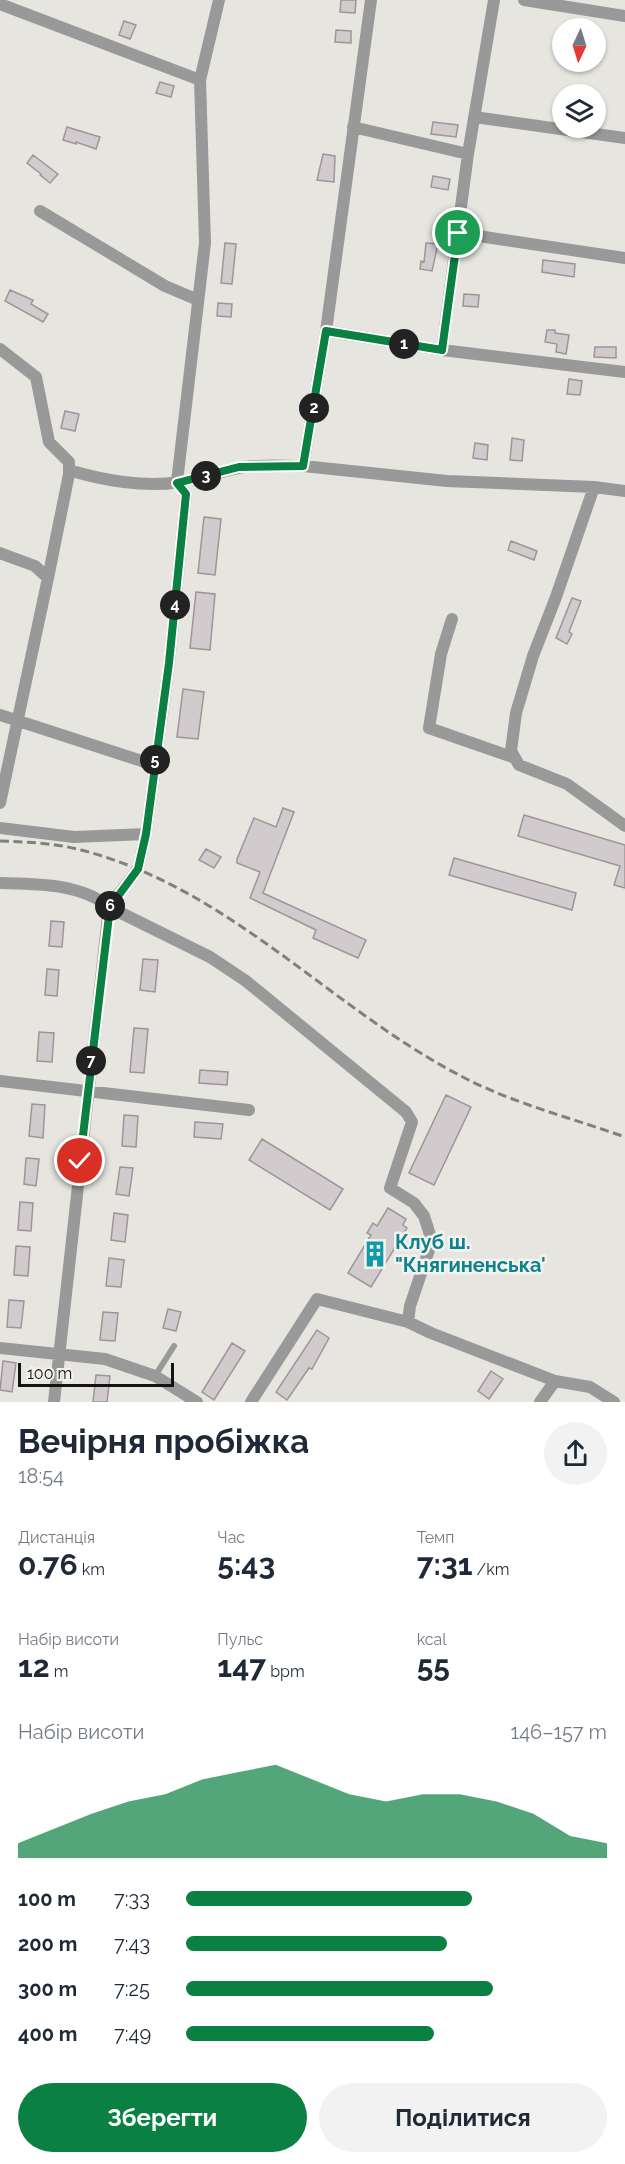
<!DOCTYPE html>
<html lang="uk">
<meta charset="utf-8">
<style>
:root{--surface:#fff;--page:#f2f2f3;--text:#1f2937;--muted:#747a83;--accent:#0b8043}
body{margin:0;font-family:Raleway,sans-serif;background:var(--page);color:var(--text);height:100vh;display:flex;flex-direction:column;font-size:22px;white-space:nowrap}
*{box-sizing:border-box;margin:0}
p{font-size:20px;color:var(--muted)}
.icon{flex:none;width:33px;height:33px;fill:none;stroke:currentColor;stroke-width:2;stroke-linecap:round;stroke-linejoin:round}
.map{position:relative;height:1402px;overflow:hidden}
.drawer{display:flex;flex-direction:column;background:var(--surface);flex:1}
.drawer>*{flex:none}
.needle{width:39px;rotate:184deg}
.buttons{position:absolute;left:552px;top:18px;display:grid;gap:12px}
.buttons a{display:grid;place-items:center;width:54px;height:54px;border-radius:50%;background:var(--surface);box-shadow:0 2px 4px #0004;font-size:30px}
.scale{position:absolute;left:18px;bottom:15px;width:156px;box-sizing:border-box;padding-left:6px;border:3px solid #131311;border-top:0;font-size:16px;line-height:21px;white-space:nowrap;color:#131311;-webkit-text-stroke:4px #f4f2ed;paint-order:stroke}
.pin{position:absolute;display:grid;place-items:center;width:51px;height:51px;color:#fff;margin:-26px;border:3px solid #fff;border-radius:50%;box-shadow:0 2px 6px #0007}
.km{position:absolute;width:30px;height:30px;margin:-15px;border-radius:50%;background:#222;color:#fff;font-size:16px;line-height:30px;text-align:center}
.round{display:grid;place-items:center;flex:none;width:63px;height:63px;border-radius:32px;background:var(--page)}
.head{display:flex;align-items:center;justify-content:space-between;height:102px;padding:0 18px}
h1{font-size:33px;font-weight:700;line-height:45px}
.stats{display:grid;grid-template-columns:repeat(3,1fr);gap:9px;height:102px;padding:6px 18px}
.stats div{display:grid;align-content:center}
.stats b{font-size:30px;font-weight:700}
.stats small{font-size:16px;font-weight:400}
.stats p{font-size:16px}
.chart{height:168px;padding:12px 18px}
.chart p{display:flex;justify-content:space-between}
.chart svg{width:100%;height:108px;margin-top:6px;fill:var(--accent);opacity:.7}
.button{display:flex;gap:12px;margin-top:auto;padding:12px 18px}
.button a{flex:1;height:69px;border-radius:36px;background:var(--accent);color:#fff;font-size:24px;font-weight:700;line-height:69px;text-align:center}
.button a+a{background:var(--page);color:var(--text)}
ul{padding:0 18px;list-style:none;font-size:20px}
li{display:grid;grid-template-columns:96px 72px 1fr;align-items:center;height:45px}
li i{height:15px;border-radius:8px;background:var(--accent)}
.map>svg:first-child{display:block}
</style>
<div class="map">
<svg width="625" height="1402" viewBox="0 0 625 1402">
<rect width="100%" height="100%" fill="#e7e5e0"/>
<path fill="#d1cbcd" stroke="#9c9698" stroke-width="1.5" d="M 341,0 L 356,0 L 355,13 L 340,12 Z
M 124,21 L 136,25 L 130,39 L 119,35 Z
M 336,30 L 351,31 L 351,43 L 335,42 Z
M 160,82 L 174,86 L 171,97 L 156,93 Z
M 433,122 L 458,125 L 456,137 L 431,134 Z
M 67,127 L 100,137 L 96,149 L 76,142 L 76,144 L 63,140 Z
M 323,154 L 335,156 L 334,182 L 317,180 Z
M 33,155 L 58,174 L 50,183 L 40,175 L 41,174 L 27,163 Z
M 433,176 L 450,179 L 448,190 L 431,187 Z
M 225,243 L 236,244 L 232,284 L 221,283 Z
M 426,243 L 438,244 L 432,271 L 420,269 L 421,261 L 424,262 Z
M 543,260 L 575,264 L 574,277 L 542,272 Z
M 10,290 L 33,300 L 31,304 L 48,314 L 43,322 L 5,301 Z
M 464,294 L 479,295 L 478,307 L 463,306 Z
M 218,303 L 232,304 L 231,317 L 217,316 Z
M 547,330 L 555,330 L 555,333 L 569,335 L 566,354 L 556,352 L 557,344 L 545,342 Z
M 595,347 L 616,347 L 616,358 L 594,357 Z
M 569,379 L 582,381 L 580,395 L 567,394 Z
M 65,411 L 79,414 L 75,431 L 61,428 Z
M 512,438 L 524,440 L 522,461 L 510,460 Z
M 475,443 L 488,445 L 487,460 L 473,458 Z
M 204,517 L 221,519 L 215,575 L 198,573 Z
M 511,541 L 537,551 L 534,560 L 508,550 Z
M 196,592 L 215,594 L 210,650 L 190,648 Z
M 572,598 L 581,601 L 569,632 L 572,634 L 567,644 L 556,638 Z
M 183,689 L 204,692 L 198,739 L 177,737 Z
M 283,808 L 294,812 L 263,893 L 366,940 L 358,958 L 313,938 L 316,930 L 250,898 L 260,872 L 237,863 L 237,859 L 254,818 L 276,827 Z
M 524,815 L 625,845 L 625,888 L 614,885 L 620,866 L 518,836 Z
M 206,849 L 221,857 L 214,868 L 199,860 Z
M 454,858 L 576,893 L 572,910 L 449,875 Z
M 51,921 L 64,922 L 62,947 L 49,946 Z
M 143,959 L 158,960 L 155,992 L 140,990 Z
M 47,969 L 59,970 L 57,996 L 45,995 Z
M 134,1028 L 148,1029 L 144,1073 L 130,1072 Z
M 39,1032 L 54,1033 L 52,1062 L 37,1061 Z
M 200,1070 L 228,1072 L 227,1085 L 199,1083 Z
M 446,1095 L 471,1107 L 434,1185 L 409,1173 Z
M 32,1104 L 45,1105 L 43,1138 L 29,1136 Z
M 124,1115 L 138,1116 L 136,1147 L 122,1146 Z
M 195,1122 L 223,1124 L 221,1139 L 194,1137 Z
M 262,1139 L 343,1189 L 330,1210 L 249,1160 Z
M 26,1158 L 39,1159 L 36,1186 L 24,1184 Z
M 120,1167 L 133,1168 L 129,1196 L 116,1194 Z
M 20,1202 L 33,1203 L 31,1231 L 18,1230 Z
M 388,1208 L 406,1219 L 403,1225 L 407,1228 L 371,1287 L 348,1273 L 371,1235 L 367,1233 L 373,1223 L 377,1226 Z
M 114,1213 L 128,1215 L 125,1242 L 111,1240 Z
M 16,1246 L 30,1247 L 28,1276 L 14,1275 Z
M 109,1258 L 124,1260 L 121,1287 L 106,1286 Z
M 9,1300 L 24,1301 L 21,1328 L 7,1327 Z
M 168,1309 L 181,1312 L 176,1331 L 163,1328 Z
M 103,1312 L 118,1313 L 115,1341 L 100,1340 Z
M 317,1330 L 329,1338 L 312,1369 L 309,1368 L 287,1400 L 276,1392 Z
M 232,1343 L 245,1351 L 214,1400 L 202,1392 Z
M 3,1361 L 16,1363 L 12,1392 L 0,1390 Z
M 491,1371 L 503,1379 L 489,1399 L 478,1391 Z
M 96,1375 L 110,1376 L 107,1402 L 93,1402 Z"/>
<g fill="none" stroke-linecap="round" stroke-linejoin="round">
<path stroke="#989998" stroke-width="6" d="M 155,1376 L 174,1346"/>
<path stroke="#989998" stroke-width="12" d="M 524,0 L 625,16
M 0,4 L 200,80
M 474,117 L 625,138
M 353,127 L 468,154
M 40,211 L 165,286 L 198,300
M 458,233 L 625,258
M 326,331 L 442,350 L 625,372
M 0,349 L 36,377 L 49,442 L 69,462 L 69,474 L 48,578
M 442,350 L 468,154 L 494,0
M 303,466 L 447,481 L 594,487 L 625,491
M 69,470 C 101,480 146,488 179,482 C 199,479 218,472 238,468 C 258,464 282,466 303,466 L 326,331 L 371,0
M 594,487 L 556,597 L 533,656 L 516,713 L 511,751 L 519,765 L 567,784 L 625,826
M 0,553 L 35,566 L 48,578 L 0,803
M 452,619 L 441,654 L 429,728 L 515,758
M 0,715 L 154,765
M 0,828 L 74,837 L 146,834
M 0,883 C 36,884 80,883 109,907 L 210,957 L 246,981 L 406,1112 L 412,1122 L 390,1188 L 414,1203 L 424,1216 L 432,1241 L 410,1306 L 408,1322
M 0,1081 L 249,1110
M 0,1348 L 105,1359 L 155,1376 L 197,1402
M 54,1402 L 109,907 L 138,869 L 146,834 L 169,664 L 186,494 L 177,482 L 205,243 L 200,80 L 219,0
M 251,1402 L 317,1299 L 408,1322 L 431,1333 L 555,1381 L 590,1387 L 614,1402
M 540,1402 L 555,1381"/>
<path stroke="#82807d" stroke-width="3" stroke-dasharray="9 4.5" stroke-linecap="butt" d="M 0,841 C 27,842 55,843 81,850 C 229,888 328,1006 459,1075 C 511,1103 569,1117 625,1137"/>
</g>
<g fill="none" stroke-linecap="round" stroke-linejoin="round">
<g stroke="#fff" stroke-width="12">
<path id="route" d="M 80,1161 L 110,907 L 138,869 L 146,834 L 169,663 L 186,494 L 177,483 L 239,467 L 303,466 L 326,331 L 442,350 L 458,233"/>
</g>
<use href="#route" stroke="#0b8043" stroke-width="8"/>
</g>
<defs>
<g id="building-bare" transform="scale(2.07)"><path d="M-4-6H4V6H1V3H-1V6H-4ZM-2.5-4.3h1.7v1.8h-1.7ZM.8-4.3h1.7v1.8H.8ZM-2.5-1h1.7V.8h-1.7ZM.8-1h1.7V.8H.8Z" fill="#0f9aa8" stroke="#f4f2ed" stroke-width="2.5" paint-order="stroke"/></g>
</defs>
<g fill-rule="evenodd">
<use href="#building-bare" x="375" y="1254"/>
</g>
<g text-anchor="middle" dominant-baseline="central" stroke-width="5" stroke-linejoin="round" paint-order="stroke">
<g font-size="20" font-weight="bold" fill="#0d838f" stroke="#f4f2ed" text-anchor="start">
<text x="395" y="1242">Клуб ш.<tspan x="395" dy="23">"Княгиненська'</tspan></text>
</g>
</g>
</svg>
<div class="buttons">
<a><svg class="needle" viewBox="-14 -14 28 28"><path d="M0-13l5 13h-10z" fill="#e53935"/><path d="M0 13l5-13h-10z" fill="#747a83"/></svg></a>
<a><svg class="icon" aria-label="layers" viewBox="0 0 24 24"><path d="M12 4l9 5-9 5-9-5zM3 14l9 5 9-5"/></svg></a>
</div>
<div class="scale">100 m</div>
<div class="pin" style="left:458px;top:233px;background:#1e9e55"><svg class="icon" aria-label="arrive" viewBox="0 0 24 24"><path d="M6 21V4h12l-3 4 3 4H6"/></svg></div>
<div class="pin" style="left:80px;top:1161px;background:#d93025"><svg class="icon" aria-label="check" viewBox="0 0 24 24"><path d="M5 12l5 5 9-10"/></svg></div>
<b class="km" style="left:404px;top:344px">1</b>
<b class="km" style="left:314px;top:408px">2</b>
<b class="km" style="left:206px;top:476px">3</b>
<b class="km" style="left:175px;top:605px">4</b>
<b class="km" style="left:155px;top:760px">5</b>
<b class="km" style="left:110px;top:906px">6</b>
<b class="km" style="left:91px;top:1061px">7</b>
</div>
<section class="drawer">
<div class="head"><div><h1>Вечірня пробіжка</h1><p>18:54</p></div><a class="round"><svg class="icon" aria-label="share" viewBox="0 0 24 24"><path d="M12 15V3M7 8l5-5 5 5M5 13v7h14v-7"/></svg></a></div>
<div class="stats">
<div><p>Дистанція</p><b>0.76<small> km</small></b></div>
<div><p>Час</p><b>5:43</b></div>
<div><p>Темп</p><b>7:31<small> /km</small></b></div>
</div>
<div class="stats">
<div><p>Набір висоти</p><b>12<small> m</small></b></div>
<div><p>Пульс</p><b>147<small> bpm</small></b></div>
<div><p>kcal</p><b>55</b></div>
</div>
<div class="chart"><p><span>Набір висоти</span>146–157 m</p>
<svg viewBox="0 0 160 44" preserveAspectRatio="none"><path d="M0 44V38L10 32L20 26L30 21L40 18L50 12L60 9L70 6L80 12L90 18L100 21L110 18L120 18L130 21L140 26L150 35L160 38V44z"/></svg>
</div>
<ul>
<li><b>100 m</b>7:33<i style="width:68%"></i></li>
<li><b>200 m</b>7:43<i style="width:62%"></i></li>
<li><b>300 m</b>7:25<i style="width:73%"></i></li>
<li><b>400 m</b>7:49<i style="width:59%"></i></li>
</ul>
<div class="button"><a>Зберегти</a><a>Поділитися</a></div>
</section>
